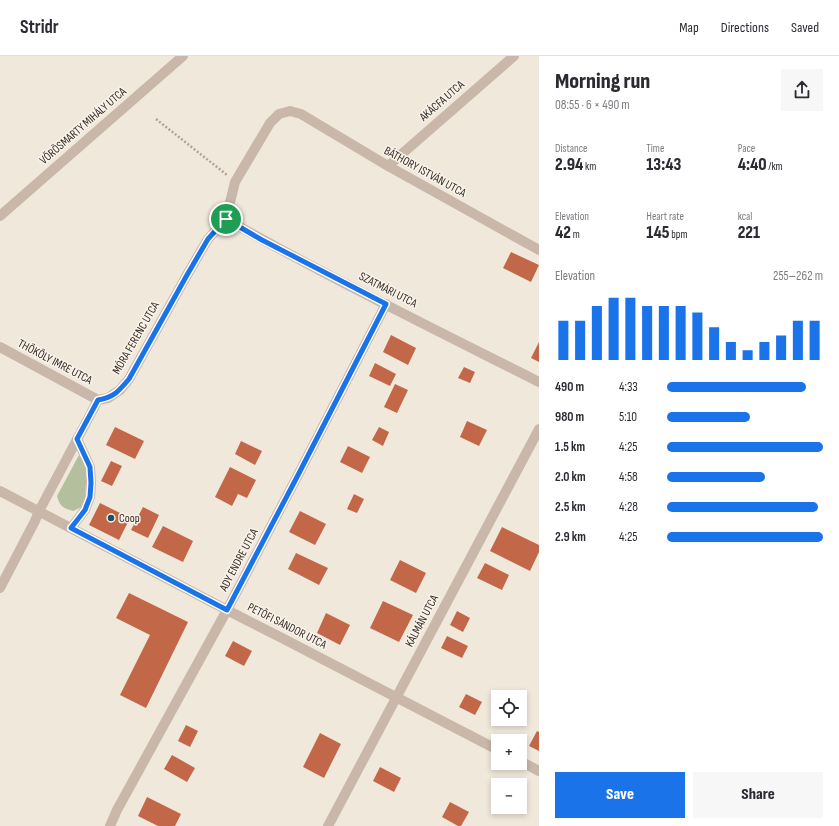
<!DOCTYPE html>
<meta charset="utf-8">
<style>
:root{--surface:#fff;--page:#f7f7f7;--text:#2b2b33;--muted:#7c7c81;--line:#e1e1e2;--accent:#1a73e8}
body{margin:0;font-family:"Sofia Sans Condensed",sans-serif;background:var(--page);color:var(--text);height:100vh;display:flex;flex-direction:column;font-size:15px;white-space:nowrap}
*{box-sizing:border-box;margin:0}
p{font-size:13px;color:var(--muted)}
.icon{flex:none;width:22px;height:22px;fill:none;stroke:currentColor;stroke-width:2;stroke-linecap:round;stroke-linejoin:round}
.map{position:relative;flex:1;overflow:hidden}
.panel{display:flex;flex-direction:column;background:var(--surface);width:300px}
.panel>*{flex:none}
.buttons{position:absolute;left:491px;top:634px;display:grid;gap:8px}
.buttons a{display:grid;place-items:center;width:36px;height:36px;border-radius:0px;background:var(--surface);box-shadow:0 2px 6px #0003;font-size:20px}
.pin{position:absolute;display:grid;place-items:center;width:34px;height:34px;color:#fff;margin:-17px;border:2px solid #fff;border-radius:50%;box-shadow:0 1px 4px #0007}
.round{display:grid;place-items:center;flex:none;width:42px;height:42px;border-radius:0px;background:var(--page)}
.head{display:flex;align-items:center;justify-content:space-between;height:68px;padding:0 16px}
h1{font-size:22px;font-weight:800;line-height:30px}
.stats{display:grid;grid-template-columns:repeat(3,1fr);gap:6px;height:68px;padding:4px 16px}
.stats div{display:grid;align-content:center}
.stats b{font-size:17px;font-weight:800}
.stats small{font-size:11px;font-weight:400}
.stats p{font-size:11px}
.chart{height:112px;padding:8px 16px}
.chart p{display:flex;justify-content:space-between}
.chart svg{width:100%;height:72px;margin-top:4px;stroke:var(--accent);stroke-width:6}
.action{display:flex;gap:8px;margin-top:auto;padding:8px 16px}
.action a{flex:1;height:46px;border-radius:0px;background:var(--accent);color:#fff;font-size:16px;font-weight:800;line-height:46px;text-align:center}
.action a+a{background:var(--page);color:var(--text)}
ul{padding:0 16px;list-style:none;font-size:13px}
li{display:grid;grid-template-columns:64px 48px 1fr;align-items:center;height:30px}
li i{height:10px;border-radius:5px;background:var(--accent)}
header{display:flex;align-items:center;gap:24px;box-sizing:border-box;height:56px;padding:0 20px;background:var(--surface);border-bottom:1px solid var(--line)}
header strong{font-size:19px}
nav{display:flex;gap:22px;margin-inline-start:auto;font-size:14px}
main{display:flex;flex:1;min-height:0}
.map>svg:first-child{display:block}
</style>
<header>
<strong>Stridr</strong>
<nav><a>Map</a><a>Directions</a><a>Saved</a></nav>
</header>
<main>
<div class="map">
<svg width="539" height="770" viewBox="0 0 539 770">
<rect width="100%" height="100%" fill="#f1e8dc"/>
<path fill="#b4c09d" d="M 79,399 L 81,400 L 87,413 L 85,442 L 82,451 L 73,455 C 63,452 60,451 57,440 Z"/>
<path fill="#c26849" d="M 511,196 L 539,209 L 531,226 L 503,212 Z
M 391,279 L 416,292 L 408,309 L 383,296 Z
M 539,286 L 539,306 L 531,302 Z
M 375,307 L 396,318 L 390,330 L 369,320 Z
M 464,311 L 475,316 L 470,327 L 458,322 Z
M 395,328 L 408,334 L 397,357 L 384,351 Z
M 467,365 L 487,374 L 479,390 L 460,381 Z
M 115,371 L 144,385 L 135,403 L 106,389 Z
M 379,371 L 389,376 L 383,390 L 372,384 Z
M 241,385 L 262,395 L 255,409 L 235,398 Z
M 348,390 L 370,401 L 362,417 L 340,406 Z
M 111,405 L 122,410 L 112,430 L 101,425 Z
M 230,411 L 256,424 L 247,442 L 238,438 L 232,450 L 215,441 Z
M 354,438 L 364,443 L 357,457 L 347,453 Z
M 100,447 L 130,462 L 119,484 L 89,469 Z
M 143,451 L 159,459 L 148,482 L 131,474 Z
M 300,455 L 326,468 L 315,489 L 289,476 Z
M 163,470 L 193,485 L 183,506 L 152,491 Z
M 502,471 L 539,489 L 539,496 L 530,515 L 490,495 Z
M 296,497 L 328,512 L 319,529 L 288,513 Z
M 400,504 L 426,517 L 416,537 L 390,524 Z
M 485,507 L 509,519 L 502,534 L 477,522 Z
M 129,537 L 188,566 L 146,652 L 120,639 L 150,579 L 116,562 Z
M 383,545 L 413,559 L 399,586 L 370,572 Z
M 457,555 L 470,562 L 463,576 L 450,569 Z
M 326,557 L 350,569 L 340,589 L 317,577 Z
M 447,580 L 468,590 L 462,602 L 441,592 Z
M 233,585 L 252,595 L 244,610 L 225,600 Z
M 466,638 L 482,646 L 475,659 L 459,651 Z
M 186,669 L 198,675 L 190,691 L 178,685 Z
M 537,675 L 539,676 L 539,695 L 529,690 Z
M 320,677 L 341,688 L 324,722 L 303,711 Z
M 172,699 L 195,712 L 187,726 L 164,713 Z
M 380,711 L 401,722 L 394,736 L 373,725 Z
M 147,741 L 181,758 L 175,770 L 158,770 L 138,760 Z
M 450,746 L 469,756 L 461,770 L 458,770 L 442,761 Z"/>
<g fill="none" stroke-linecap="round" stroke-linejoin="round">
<path stroke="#b5a293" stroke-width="2.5" stroke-dasharray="2 2" stroke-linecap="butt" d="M 156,63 L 227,119"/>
<path stroke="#c9b8a9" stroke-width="10" d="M 388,110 L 514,0
M 0,160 L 183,0
M 226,163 C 328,221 434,273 539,326
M 0,291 L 98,344
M 98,344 L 108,342 L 120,334 L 129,323 L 187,219 L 208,183 L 226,163 L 235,126 L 270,67 L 279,58 L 290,55 L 301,58 L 388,110 L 539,194
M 0,435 L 227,554 L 278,580 L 498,694
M 71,472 L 85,454 L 90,441 L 91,427 L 90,411 L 77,383
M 0,532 L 35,465 L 39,455 L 98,344
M 520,705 L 539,715
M 110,770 L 117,754 L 227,554 L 297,421 L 386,248
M 328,770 L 539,373"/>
</g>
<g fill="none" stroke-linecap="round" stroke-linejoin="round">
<g stroke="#fff" stroke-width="8">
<path id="route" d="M 226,163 L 262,184 L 386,248 L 297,421 L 227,554 L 71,472 L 85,454 L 90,441 L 91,427 L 90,411 L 77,383 L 98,344 C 114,341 119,335 129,323 L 187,219 L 208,183 Z"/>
</g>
<use href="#route" stroke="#1a73e8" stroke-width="5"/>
</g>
<circle fill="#1f5257" stroke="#f9f2e9" stroke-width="1.5" cx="111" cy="462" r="4"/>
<g text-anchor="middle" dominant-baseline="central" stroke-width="3" stroke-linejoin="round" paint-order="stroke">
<g font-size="12" fill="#362d28" stroke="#f9f2e9">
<text transform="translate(442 45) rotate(-41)">AKÁCFA UTCA</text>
<text transform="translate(83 70) rotate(-41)">VÖRÖSMARTY MIHÁLY UTCA</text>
<text transform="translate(425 116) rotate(29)">BÁTHORY ISTVÁN UTCA</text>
<text transform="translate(388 234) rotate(27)">SZATMÁRI UTCA</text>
<text transform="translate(136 282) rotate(-60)">MÓRA FERENC UTCA</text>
<text transform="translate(55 306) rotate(28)">THÖKÖLY IMRE UTCA</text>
<text transform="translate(239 504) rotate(-62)">ADY ENDRE UTCA</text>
<text transform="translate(422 565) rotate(-62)">KÁLMÁN UTCA</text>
<text transform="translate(287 570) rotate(27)">PETŐFI SÁNDOR UTCA</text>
</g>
<g font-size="12" fill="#362d28" stroke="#f9f2e9" text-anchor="start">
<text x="119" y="462">Coop</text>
</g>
</g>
</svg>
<div class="buttons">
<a><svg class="icon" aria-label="locate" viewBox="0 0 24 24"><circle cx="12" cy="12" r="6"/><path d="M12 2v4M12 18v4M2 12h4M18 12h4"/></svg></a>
<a>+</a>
<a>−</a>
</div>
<div class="pin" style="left:226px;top:163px;background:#1e9e55"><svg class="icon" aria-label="arrive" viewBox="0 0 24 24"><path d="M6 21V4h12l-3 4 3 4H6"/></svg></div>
</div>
<section class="panel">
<div class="head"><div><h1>Morning run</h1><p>08:55 · 6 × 490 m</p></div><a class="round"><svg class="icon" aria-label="share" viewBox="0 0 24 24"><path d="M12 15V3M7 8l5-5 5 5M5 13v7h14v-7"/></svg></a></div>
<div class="stats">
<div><p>Distance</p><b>2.94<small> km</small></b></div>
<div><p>Time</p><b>13:43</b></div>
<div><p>Pace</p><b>4:40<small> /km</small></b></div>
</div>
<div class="stats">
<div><p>Elevation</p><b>42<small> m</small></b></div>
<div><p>Heart rate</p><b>145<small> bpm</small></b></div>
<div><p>kcal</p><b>221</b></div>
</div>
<div class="chart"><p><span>Elevation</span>255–262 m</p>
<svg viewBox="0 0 160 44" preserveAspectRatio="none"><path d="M5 44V20M15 44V20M25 44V11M35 44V6M45 44V6M55 44V11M65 44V11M75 44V11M85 44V15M95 44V24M105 44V33M115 44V38M125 44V33M135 44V29M145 44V20M155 44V20"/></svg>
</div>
<ul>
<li><b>490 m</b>4:33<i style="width:89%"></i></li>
<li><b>980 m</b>5:10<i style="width:53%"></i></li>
<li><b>1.5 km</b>4:25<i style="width:100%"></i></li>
<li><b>2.0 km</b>4:58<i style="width:63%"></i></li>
<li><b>2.5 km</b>4:28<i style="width:97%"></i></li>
<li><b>2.9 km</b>4:25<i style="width:100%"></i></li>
</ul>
<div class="action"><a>Save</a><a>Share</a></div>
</section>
</main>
